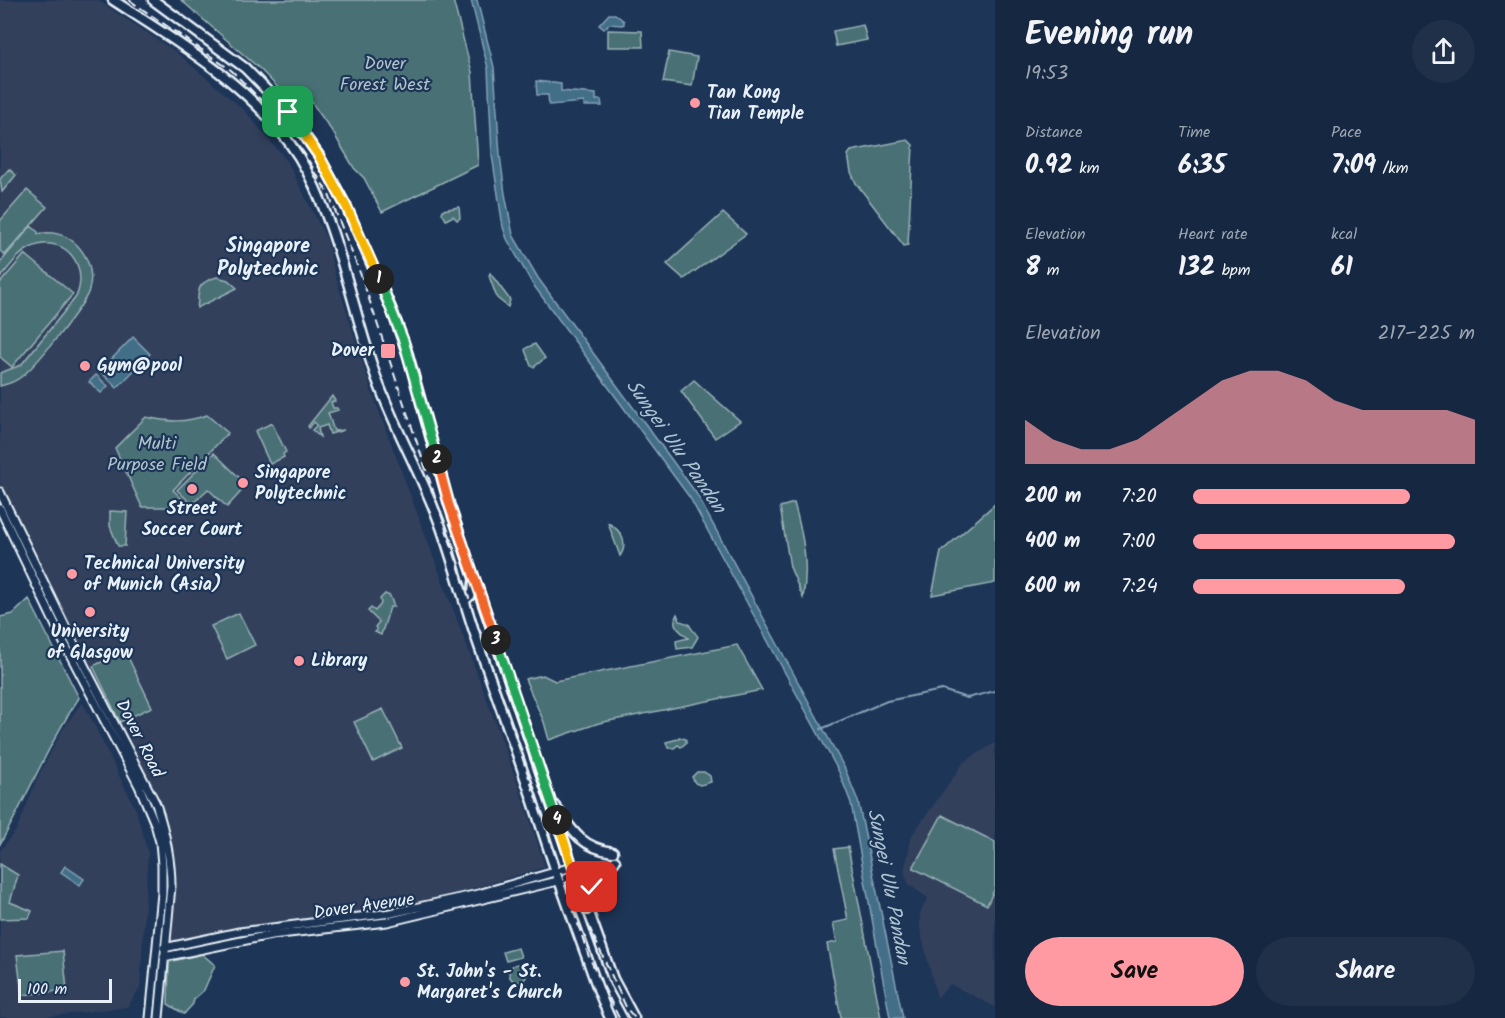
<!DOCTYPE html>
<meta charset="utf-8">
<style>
:root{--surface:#162841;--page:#1f3048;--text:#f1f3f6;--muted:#9ea6b1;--accent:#ff9aa2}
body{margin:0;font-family:Kalam,sans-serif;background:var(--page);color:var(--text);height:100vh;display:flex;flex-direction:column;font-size:22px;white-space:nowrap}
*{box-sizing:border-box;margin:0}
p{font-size:20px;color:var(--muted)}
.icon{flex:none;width:33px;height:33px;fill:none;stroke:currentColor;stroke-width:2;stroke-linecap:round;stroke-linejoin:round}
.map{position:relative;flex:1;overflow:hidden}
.side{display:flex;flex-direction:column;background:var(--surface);width:510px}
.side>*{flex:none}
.scale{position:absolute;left:18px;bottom:15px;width:94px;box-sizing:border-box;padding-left:6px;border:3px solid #e8f1f8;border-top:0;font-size:16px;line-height:21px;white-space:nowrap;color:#e8f1f8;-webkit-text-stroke:4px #1d3557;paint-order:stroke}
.pin{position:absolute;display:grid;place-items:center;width:51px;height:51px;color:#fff;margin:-26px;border-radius:12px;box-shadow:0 3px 9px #0006}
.km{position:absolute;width:30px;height:30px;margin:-15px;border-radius:50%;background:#222;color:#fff;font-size:16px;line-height:30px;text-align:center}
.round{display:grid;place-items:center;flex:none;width:63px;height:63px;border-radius:32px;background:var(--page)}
.summary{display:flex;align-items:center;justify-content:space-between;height:102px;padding:0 30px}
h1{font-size:33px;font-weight:700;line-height:45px}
.figures{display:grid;grid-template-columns:repeat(3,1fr);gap:9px;height:102px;padding:6px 30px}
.figures div{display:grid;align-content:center}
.figures b{font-size:26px;font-weight:700}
.figures small{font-size:16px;font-weight:400}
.figures p{font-size:16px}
.chart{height:168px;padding:12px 30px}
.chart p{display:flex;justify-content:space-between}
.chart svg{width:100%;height:108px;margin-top:6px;fill:var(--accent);opacity:.7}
.primary-button{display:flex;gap:12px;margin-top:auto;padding:12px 30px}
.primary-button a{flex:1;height:69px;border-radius:36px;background:var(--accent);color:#111;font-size:24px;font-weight:700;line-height:69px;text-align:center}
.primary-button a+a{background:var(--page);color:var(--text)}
ul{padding:0 30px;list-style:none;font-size:20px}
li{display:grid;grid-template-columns:96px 72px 1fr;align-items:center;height:45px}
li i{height:15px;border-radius:8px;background:var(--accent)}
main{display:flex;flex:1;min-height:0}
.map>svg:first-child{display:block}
</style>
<main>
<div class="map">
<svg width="995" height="1018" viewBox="0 0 995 1018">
<rect width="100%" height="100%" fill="#1d3557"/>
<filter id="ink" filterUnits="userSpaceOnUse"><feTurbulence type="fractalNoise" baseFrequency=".0167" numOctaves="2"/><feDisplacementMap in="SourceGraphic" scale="12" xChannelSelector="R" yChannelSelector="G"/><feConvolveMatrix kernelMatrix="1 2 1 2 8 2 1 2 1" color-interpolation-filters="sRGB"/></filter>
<g filter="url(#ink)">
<path fill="#30415c" d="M 0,0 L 97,0 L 176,52 L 245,111 L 287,161 L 327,240 L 334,271 L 371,390 L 499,732 L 527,811 L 545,867 L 414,906 L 356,916 L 269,923 L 171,943 L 173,869 L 157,802 L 0,487 Z
M 82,702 L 89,714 L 136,810 L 148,853 L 140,988 L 127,1007 L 36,1018 L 0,1017 L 0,851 L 17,829 L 38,777 L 63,729 Z
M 995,743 L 995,1007 L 950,984 L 937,998 L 920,929 L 920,913 L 928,898 L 909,885 L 904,872 L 912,835 L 964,762 Z"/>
<path fill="#497175" stroke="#98b1b6" stroke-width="1.5" d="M 181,0 L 453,0 L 472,72 L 478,165 L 382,212 L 364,178 L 354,168 L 334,134 L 310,100 L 301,95 L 284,94 L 261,70 Z
M 863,25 L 867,40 L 836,46 L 833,31 Z
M 608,30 L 642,31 L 643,47 L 608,47 Z
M 669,52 L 697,57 L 692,86 L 663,82 Z
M 908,140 L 913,145 L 908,245 L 904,246 L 856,183 L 851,172 L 848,155 L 851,151 Z
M 9,169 L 16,175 L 2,192 L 0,179 Z
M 27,190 L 47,207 L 5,255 L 0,251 L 0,221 Z
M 459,207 L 460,218 L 457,220 L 453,216 L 446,220 L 442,213 L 443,210 Z
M 723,213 L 746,234 L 684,279 L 667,264 Z
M 31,226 L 38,232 L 38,234 C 51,231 66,234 76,244 C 88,256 94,273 89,290 C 85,305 35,367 21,377 C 15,382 8,384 0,386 L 0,373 L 21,365 L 76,297 C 90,265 64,232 30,248 C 17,254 9,268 0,278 L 0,263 Z
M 25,254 L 73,294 L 12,367 L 0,357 L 0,283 Z
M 490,273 L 510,300 L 508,307 L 497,298 L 489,276 Z
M 217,277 L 228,280 L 237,288 L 197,308 C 200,292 193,284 217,277 Z
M 535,344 L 545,358 L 534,367 L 531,366 L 525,350 L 526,348 Z
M 694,380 L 740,421 L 715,438 L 681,391 Z
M 332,396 L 335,401 L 331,402 L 333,408 L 337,408 L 338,410 L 328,413 L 334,431 L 344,430 L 330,434 L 327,425 L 318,428 L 320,437 L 312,430 L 317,425 L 314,422 L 309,428 L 308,426 Z
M 207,415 L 228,433 L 173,490 L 191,507 L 142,507 L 115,448 L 146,417 C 168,422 185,423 207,415 Z
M 272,423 L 286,452 L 283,454 L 284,457 L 270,464 L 255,431 Z
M 214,453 L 247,485 L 227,507 L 208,489 L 192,504 L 177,490 Z
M 794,503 C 803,535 809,565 803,598 L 790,567 L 780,507 Z
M 995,504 L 995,583 L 932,595 L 941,552 Z
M 110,511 L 127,512 L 125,546 L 118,546 L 110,526 Z
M 608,523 C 621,530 629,543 620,556 Z
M 385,594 L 390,596 L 394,607 L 390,607 L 381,635 L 375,632 L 377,630 L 375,627 L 379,622 L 368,611 L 371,608 L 375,611 L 381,604 L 380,599 Z
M 29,599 L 79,698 C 48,744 28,796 0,844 L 0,617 L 13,614 Z
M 239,613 L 255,645 L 227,659 L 211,626 Z
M 677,614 L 680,621 L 689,624 C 691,629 696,633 698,637 L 692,647 L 677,649 L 676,641 L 688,638 C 681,631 670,626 677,614 Z
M 737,645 L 762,690 L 599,723 L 549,740 L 544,722 L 525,679 L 543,675 L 555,681 Z
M 125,651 L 152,707 L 120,722 L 93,666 Z
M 383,709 L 402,748 L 373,762 L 354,722 Z
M 679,737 L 686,739 L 686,743 L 681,747 L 678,745 L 674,748 L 668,748 L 666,742 L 678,739 Z
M 697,772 L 704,772 L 710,776 L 711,782 L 700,785 L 695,783 L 692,777 Z
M 942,815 L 995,842 L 995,888 L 987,905 L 913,868 Z
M 848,847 L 881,1018 L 841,1018 L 827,944 L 837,942 L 833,923 L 848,920 L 834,849 Z
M 0,864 L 18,875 L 10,902 L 32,911 L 29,918 L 0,919 Z
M 518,948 L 521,957 L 506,961 L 503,952 Z
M 63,951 L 67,990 L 22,995 L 17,955 Z
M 202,954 L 215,965 L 204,990 L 194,999 L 193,1004 L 184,1014 L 168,1004 L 169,962 Z
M509 973a9 9 0 1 1 18 0a9 9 0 1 1-18 0Z"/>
<path fill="#426e88" stroke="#84a2b5" stroke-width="1.5" d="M 471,0 L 477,0 L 494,67 L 500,155 L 505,194 L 513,235 L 538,278 L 696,493 L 845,769 L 858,801 L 903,1018 L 890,1018 L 851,803 L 839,772 L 690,498 L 532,283 L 507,239 L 503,227 L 492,155 L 488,68 Z
M 609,14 L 615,14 L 624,21 L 624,24 L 622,25 L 609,24 L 604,29 L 599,25 Z
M 536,81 L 561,84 L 561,91 L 596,94 L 596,100 L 601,100 L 602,106 L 584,106 L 584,102 L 549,105 L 548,95 L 537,95 Z
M 133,337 L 150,354 L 117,388 L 100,371 Z
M 96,375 L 108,386 L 101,393 L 89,382 Z
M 65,866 L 84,879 L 80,885 L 61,872 Z"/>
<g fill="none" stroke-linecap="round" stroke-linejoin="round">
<path stroke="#84a2b5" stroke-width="2" d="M 821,729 L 887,701 L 942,690 L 967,698 L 995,691"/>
<g stroke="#e8f1f8" stroke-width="11">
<path id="minor" d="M 0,492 L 84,665 L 156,804 C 165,831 171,857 171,886 L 159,1018
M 0,509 L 64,643 L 139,786 L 155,824 L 160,842 L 162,865 L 162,893 L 150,1018
M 164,948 L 239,932 L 391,913 L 478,894 L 572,867
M 164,957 L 271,935 L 387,922 L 558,881 L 575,874"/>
</g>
<g stroke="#e8f1f8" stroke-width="13">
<path id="major" d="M 113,0 C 180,44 255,87 299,157 C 336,218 351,303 374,371 C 392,425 422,474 441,527 C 455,567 466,609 480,649 C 500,706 521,763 539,820 C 554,867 570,912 587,958 C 594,978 601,999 610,1018
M 153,0 L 245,68 L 288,112 L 319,156 L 347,208 L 393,313 L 408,355 L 449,504 L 575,874 L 613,979 L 634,1018
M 464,601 L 473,593 L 474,582
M 555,806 C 572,831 582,848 613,852
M 588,906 L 592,887 L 615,861"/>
</g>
<use href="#minor" stroke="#1d3557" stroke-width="7"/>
<use href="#major" stroke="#1d3557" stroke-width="8"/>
<path stroke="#e8f1f8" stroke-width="2" stroke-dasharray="9 4.5" stroke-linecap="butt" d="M 129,0 L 231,70 L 271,110 L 304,153 L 329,195 L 362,278 L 589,957 L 619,1018
M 514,708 L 586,920 L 627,1009 L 635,1018"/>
</g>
</g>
<g fill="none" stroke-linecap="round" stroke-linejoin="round" filter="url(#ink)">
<g stroke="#fff" stroke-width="12">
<path id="split-1" d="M 288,112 L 319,156 L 347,208 L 379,279"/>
</g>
<g stroke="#fff" stroke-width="12">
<path id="split-2" d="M 379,279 L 404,342 L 437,459"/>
</g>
<g stroke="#fff" stroke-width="12">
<path id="split-3" d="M 437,459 L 449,504 L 496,640"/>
</g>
<g stroke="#fff" stroke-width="12">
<path id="split-4" d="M 496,640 L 557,820"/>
</g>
<g stroke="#fff" stroke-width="12">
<path id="split-5" d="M 557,820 L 587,910 L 592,887"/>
</g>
<use href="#split-1" stroke="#f5b400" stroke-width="8"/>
<use href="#split-2" stroke="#22a559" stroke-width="8"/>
<use href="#split-3" stroke="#f0652b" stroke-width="8"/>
<use href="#split-4" stroke="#22a559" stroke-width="8"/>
<use href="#split-5" stroke="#f5b400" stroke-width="8"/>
</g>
<g fill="#ff9aa2" stroke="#1d3557" stroke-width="2">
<circle cx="695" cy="103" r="6"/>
<rect x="380" y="343" width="16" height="16" rx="3"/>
<circle cx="85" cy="366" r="6"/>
<circle cx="243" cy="483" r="6"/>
<circle cx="192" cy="489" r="6"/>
<circle cx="72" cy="574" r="6"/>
<circle cx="90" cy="612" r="6"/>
<circle cx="299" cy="661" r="6"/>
<circle cx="405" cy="982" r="6"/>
</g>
<g text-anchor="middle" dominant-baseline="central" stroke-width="4.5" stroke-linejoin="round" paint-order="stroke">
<g font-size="18" fill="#b0c4ca" stroke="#1d3557">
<text x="385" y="64">Dover<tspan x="385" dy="21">Forest West</tspan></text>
<text x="157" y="444">Multi<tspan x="157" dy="21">Purpose Field</tspan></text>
</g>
<g font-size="18" font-weight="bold" fill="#e8f1f8" stroke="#1d3557" text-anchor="start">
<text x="707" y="93">Tan Kong<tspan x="707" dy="21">Tian Temple</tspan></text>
<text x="374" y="351" text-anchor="end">Dover</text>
<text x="97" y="366">Gym@pool</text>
<text x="255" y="473">Singapore<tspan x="255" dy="21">Polytechnic</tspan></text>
<text x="192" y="509" text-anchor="middle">Street<tspan x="192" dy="21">Soccer Court</tspan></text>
<text x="84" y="564">Technical University<tspan x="84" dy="21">of Munich (Asia)</tspan></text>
<text x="90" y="632" text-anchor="middle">University<tspan x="90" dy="21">of Glasgow</tspan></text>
<text x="311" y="661">Library</text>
<text x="417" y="972">St. John's - St.<tspan x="417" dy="21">Margaret's Church</tspan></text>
</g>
<g font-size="18" fill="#e8f1f8" stroke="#1d3557">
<text transform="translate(139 739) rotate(63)">Dover Road</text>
<text transform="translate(364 907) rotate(-8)">Dover Avenue</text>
</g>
<g font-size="20" font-weight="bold" fill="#e8f1f8" stroke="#1d3557">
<text x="268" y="247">Singapore<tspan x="268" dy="23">Polytechnic</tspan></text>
</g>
<g font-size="20" font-style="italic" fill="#aec3d1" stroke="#1d3557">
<text transform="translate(675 447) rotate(55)">Sungei Ulu Pandan</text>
<text transform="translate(888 887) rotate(79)">Sungei Ulu Pandan</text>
</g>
</g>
</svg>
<div class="scale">100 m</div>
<div class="pin" style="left:288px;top:112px;background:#1e9e55"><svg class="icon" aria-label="arrive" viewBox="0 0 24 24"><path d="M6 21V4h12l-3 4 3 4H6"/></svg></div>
<div class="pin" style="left:592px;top:887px;background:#d93025"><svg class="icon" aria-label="check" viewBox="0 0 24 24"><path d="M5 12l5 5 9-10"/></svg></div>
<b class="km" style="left:379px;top:279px">1</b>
<b class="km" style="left:437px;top:459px">2</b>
<b class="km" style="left:496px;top:640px">3</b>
<b class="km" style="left:557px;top:820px">4</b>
</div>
<section class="side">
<div class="summary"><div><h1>Evening run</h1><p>19:53</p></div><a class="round"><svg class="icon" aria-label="share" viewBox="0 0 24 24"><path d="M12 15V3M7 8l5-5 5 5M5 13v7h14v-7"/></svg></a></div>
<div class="figures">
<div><p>Distance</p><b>0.92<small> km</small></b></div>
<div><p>Time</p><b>6:35</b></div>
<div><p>Pace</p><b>7:09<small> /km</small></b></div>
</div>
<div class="figures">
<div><p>Elevation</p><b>8<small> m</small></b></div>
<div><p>Heart rate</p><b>132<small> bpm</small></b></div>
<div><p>kcal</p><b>61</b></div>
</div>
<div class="chart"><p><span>Elevation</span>217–225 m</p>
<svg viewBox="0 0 160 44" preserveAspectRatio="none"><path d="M0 44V26L10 34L20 38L30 38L40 34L50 26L60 18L70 10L80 6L90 6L100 10L110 18L120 22L130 22L140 22L150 22L160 26V44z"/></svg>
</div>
<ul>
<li><b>200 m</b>7:20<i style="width:77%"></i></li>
<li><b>400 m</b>7:00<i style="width:93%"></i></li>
<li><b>600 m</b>7:24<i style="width:75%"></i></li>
</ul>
<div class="primary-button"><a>Save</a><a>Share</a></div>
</section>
</main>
